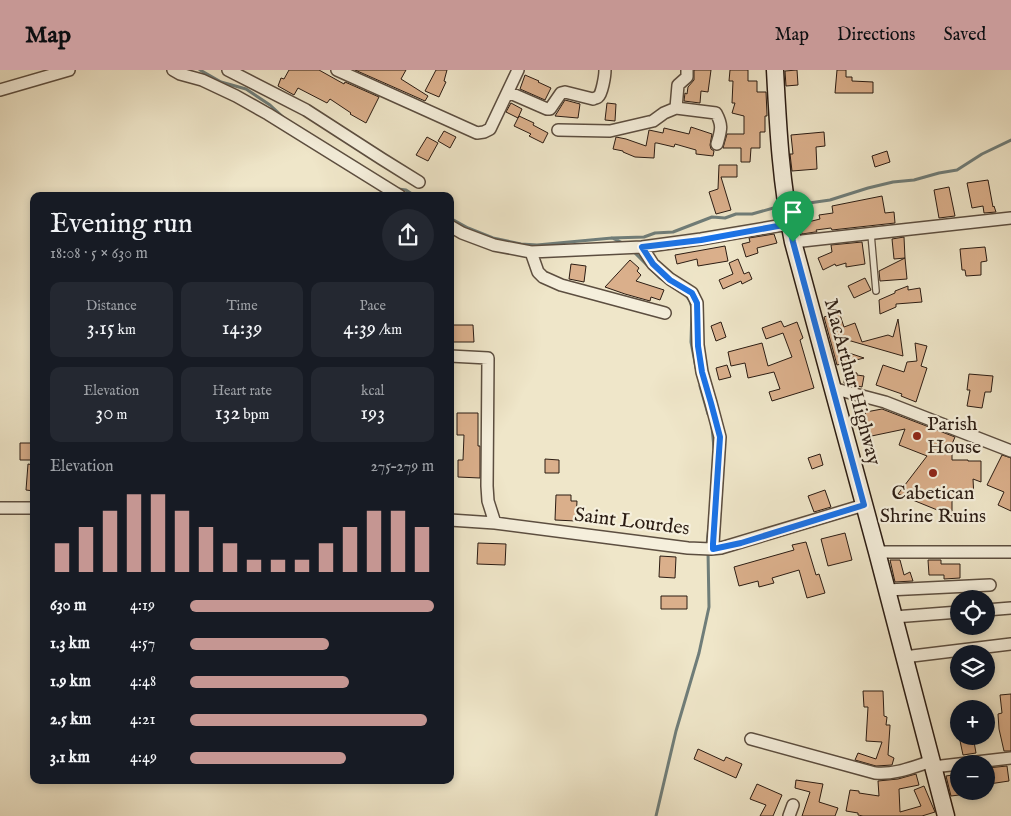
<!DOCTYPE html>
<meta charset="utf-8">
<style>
:root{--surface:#171b24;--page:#242831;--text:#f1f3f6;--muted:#9ea1a6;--accent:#c59692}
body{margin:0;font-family:"IM FELL English",serif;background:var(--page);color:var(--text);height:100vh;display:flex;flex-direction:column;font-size:19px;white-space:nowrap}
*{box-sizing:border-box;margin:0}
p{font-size:16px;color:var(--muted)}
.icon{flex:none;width:28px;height:28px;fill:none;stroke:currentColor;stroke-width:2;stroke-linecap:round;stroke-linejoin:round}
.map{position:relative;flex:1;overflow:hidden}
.details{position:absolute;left:30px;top:122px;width:424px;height:592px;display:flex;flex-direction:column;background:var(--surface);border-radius:10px;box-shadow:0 2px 8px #0003}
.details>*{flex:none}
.buttons{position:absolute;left:950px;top:520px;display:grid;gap:10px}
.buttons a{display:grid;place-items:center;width:45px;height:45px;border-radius:50%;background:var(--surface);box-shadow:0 2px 8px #0003;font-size:25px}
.pin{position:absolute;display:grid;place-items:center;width:42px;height:42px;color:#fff;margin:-51px -21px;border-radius:50% 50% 50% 0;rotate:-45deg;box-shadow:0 0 5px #0007}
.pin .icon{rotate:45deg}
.round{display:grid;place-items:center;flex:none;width:52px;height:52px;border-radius:26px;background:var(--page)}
.summary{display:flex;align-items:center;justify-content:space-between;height:85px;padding:0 20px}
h1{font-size:28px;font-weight:600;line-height:38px}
.stats{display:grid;grid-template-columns:repeat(3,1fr);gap:8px;height:85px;padding:5px 20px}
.stats div{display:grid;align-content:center;border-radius:10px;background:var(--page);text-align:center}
.stats b{font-size:21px;font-weight:600}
.stats small{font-size:14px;font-weight:400}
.stats p{font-size:14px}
.chart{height:140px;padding:10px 20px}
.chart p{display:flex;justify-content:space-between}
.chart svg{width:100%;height:90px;margin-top:5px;stroke:var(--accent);stroke-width:6}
ul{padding:0 20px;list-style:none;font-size:16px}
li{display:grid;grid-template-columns:80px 60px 1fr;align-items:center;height:38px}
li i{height:12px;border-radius:6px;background:var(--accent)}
header{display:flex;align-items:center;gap:30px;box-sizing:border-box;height:70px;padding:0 25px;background:var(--accent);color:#111}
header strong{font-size:24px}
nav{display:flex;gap:28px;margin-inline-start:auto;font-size:18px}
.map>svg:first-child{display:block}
</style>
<header>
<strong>Map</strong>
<nav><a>Map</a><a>Directions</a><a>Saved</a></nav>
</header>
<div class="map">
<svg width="1011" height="746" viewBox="0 0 1011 746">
<rect width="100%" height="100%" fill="#efe6c9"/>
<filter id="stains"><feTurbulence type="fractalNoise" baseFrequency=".004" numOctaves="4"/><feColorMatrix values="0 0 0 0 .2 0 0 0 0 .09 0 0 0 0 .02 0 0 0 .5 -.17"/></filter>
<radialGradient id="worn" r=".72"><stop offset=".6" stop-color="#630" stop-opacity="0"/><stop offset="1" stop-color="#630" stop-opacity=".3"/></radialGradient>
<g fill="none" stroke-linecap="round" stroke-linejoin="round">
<path stroke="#6f7d79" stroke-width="3" d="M 200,0 L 221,12 L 246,19 L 270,35 L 283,47
M 398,119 L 406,120 L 415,126
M 795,135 L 830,130 L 868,118 L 893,112 L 914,110 L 939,103 L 957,100 L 982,84 L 1011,70
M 450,148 L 468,158 L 493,168 L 521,174 L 537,175 L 612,168 L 644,167 L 655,163 L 673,162 L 712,147 L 725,148 L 736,144 L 752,144 L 777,137
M 612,168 L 623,173
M 633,181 L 660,208 L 665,211
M 685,224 L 690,231 L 692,238 L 691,272 L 696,298
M 700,316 L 708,344
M 712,357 L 714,378
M 707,475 L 709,456
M 656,746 L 676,661 L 699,583 L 709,537 L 708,481"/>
</g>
<path fill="#daaf8b" stroke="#2b1c13" d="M 289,0 L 319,0 L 344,14 L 345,12 L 379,27 L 366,53 L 350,44 L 351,43 L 330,29 L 327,33 L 298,18 L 294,25 L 278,16 L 281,8 L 284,9 Z
M 355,0 L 406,0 L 401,9 L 428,26 L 425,31 Z
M 436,0 L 447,0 L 444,11 L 446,12 L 439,27 L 425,21 Z
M 694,0 L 711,0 L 708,22 L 701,21 L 700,33 L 684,31 L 685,23 L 687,24 L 688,17 L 694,10 Z
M 730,0 L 748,0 L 748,11 L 757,11 L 757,22 L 766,22 L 767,44 L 767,46 L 765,46 L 765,62 L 760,62 L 760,78 L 751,78 L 750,92 L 741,92 L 741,78 L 723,78 L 727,64 L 744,64 L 744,46 L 732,43 L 735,33 L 732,33 L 733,11 L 729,11 Z
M 797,0 L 798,15 L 786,16 L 785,1 Z
M 837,0 L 846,0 L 846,7 L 852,7 L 852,11 L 873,12 L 873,23 L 835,23 Z
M 525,5 L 539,11 L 538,12 L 551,18 L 545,30 L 520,19 Z
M 565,30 L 580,34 L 578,48 L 555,46 Z
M 511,33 L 522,39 L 518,48 L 506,42 Z
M 607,33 L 616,34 L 615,51 L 605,50 Z
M 519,46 L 534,53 L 533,55 L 548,63 L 543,73 L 529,66 L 531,64 L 514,56 Z
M 691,57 L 712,64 L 710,75 L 711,79 L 714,81 L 713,86 L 696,84 L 696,80 L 675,74 L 674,77 L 657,73 L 655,73 L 654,88 L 635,87 L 623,82 L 623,81 L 613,79 L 616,67 L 626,69 L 646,76 L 649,60 L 663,63 L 664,58 L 689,64 Z
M 444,61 L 456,67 L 450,78 L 438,71 Z
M 824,62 L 825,76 L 816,77 L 817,99 L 792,101 L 790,84 L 793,84 L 791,65 Z
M 427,67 L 438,73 L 428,91 L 416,85 Z
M 887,81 L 890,92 L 875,97 L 872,86 Z
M 719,95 L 737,95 L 737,107 L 721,107 L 731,140 L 716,144 L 709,122 L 718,119 Z
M 988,110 L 993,137 L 994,136 L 996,142 L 984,143 L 983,136 L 972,138 L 967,113 Z
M 949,117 L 955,146 L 939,148 L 934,120 Z
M 882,126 L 885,143 L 894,142 L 895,153 L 832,160 L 831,158 L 816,160 L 817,162 L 815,162 L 802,164 L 800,154 L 820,149 L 819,145 L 833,143 L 832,136 Z
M 774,164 L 777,173 L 757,178 L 758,183 L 746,187 L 742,174 L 750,172 L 749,168 Z
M 904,167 L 905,188 L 894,189 L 892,169 Z
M 862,172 L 865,194 L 846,197 L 846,193 L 836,196 L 835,194 L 823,200 L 818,188 L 832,182 L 831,175 Z
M 725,176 L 728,191 L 698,196 L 697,189 L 677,194 L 675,185 Z
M 985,177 L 987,191 L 981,192 L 981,205 L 966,206 L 965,200 L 962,200 L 960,179 Z
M 905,188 L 907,209 L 880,211 L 879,201 Z
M 738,189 L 744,204 L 749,202 L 752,209 L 742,214 L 741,211 L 723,219 L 719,210 L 733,204 L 729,193 Z
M 630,190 L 639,198 L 637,201 L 641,205 L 636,211 L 664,220 L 660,230 L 651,227 L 650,231 L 625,224 L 605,217 Z
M 571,194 L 586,196 L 584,212 L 569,209 Z
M 865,208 L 871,220 L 854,228 L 848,216 Z
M 908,216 L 908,220 L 920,218 L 922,232 L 896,234 L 896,237 L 880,244 L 879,230 L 895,223 L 895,221 Z
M 839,242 L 844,257 L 855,253 L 862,272 L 888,265 L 893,267 L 898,249 L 903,286 L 844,269 L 840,280 L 864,288 L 837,295 L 824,247 Z
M 781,251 L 784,257 L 797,252 L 803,268 L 800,270 L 814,318 L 772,331 L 769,322 L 780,319 L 774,302 L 748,308 L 745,293 L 731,296 L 728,282 L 762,273 L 768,296 L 792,287 L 783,263 L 766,269 L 762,258 Z
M 721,252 L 726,267 L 716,271 L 711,256 Z
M 450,255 L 473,255 L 474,272 L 450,272 Z
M 915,273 L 927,276 L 921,296 L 927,298 L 916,332 L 901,326 L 902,324 L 876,315 L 883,295 L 904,302 L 907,292 L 917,291 Z
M 727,295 L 731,307 L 719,310 L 716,298 Z
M 845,301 L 857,303 L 857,305 L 864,306 L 862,317 L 844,313 Z
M 969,304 L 993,306 L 991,322 L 985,322 L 982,338 L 967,336 L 970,320 L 967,320 Z
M 882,339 L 955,367 L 949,381 L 952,382 L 952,390 L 968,390 L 968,391 L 981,391 L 981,412 L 973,409 L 974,428 L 952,429 L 952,446 L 898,424 L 927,386 L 899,375 L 905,359 L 862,368 L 860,361 L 866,342 Z
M 457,343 L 478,343 L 478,376 L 480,376 L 480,408 L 458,407 L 458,390 L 463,390 L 464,365 L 457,365 Z
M 20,373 L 34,373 L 34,390 L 20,390 Z
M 820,384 L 823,395 L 812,399 L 808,388 Z
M 1002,385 L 1011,388 L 1011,441 L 998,435 L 1004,422 L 987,415 Z
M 545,389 L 559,390 L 559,403 L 545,403 Z
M 28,394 L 34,395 L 34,421 L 26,420 Z
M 825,420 L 831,437 L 814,442 L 808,426 Z
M 556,425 L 571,425 L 571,431 L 577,431 L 576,451 L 555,450 Z
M 845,463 L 852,490 L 828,496 L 821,469 Z
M 806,472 L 816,505 L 819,504 L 825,523 L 807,528 L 799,500 L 772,508 L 774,513 L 759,517 L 758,511 L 739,516 L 734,497 L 794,480 L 792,475 Z
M 478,473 L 506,474 L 505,495 L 477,494 Z
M 660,486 L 676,487 L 675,508 L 659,507 Z
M 890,490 L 900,490 L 904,505 L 910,502 L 913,511 L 895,512 Z
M 928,490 L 941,490 L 941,494 L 960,494 L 960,508 L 944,509 L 944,505 L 929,505 Z
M 661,526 L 687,526 L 687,539 L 661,539 Z
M 863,621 L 883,621 L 884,646 L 887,647 L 886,655 L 890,655 L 890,656 L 888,685 L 894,688 L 892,695 L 876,696 L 855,690 L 858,683 L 876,689 L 882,672 L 866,671 L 868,637 L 864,637 Z
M 1011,624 L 1011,681 L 1004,681 L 999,659 L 998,644 L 1002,643 L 1000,625 Z
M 959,666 L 973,666 L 976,683 L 963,685 Z
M 698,679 L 724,691 L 726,687 L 742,694 L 736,708 L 694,689 Z
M 1007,696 L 1009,711 L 989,714 L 987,698 Z
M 916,704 L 919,715 L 899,719 L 900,742 L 921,736 L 914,720 L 924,716 L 935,742 L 922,746 L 863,746 L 858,745 L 858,743 L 846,741 L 850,720 L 859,721 L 859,723 L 879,726 L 878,711 L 898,709 Z
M 959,704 L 959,725 L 951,726 L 946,706 Z
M 796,710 L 823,714 L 819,732 L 838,738 L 835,746 L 802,746 L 810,722 L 795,718 Z
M 757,714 L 782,725 L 773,746 L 760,746 L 766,735 L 750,729 Z"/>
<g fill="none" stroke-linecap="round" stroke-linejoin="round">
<g stroke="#5c4e40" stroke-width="8">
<path id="lane" d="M 871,164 L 876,221"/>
</g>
<g stroke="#5c4e40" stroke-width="14">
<path id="street" d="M 173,0 L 180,4 L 202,10 L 236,26 L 268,44 L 400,126
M 228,0 L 306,40 L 382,89 L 419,112
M 337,0 L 477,63 L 484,62 L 490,59 L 518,0
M 0,20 L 69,0
M 508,22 L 547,39 L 550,39 L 561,23 L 565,22 L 593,29 C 595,28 596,28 598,27 C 602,24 605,6 605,0
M 676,38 L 716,43 C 723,56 721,60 717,74
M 558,60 L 610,61 L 653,51 L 664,43 L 676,38 L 678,15 L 687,7 L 687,0
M 450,156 L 462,163 L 494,175 L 531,182
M 793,172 L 1011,148
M 642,177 L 653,194 L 670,209 L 692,223 L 697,233 L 698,275 L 702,302 L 711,333 L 720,367 L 713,474 L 713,479
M 665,243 L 561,215 L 543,207 L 538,202 L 531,182 L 642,177 L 701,169 L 789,154
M 450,286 L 488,288 L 487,416 L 488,431 L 495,453
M 832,318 L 885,332 L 1011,381
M 0,438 L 34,438
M 450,450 L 495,453 L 688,478 L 711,479 L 721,478 L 864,435
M 877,482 L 1011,482
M 887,520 L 990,515
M 986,540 L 1011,538
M 894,547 L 959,542
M 904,587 L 1011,574
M 751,669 L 875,703 C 895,705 913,697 932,691
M 959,694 L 1011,688
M 933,697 L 959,694
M 789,746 L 793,735"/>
</g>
<g stroke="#2b1c13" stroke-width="19">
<path id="secondary" d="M 775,0 C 778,58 781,115 793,172 L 877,482 L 946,746"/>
</g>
<use href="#lane" stroke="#f5efdc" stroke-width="5.5"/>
<use href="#street" stroke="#f5efdc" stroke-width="11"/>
<use href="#secondary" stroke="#f5efdc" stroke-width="16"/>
</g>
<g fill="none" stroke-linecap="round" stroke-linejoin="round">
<g stroke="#fff" stroke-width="10">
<path id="route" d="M 789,154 L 793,172 L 864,435 L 741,473 L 713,479 L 713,474 L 720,367 L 711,333 L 702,302 L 698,276 L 697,233 L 692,223 L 670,210 L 653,194 L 642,177 L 701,170 Z"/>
</g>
<use href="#route" stroke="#1a73e8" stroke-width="6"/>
</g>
<g fill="#8f2418" stroke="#f5efdc" stroke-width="2">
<circle cx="917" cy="366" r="5"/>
<circle cx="933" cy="403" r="5"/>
</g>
<g text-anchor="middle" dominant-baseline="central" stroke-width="4.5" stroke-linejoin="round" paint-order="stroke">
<g font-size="20" fill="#2b1c13" stroke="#f5efdc">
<text transform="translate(852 312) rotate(75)">MacArthur Highway</text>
<text transform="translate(632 452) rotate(7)">Saint Lourdes</text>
</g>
<g font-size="20" fill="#2b1c13" stroke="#f5efdc" text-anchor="start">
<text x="927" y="354">Parish<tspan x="927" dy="23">House</tspan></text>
<text x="933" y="423" text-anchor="middle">Cabetican<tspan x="933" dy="23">Shrine Ruins</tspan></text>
</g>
</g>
<rect width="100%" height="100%" filter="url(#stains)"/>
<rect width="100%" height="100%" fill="url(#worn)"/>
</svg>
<div class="buttons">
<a><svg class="icon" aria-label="locate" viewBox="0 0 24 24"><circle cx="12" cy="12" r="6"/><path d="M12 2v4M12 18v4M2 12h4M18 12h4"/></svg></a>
<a><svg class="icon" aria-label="layers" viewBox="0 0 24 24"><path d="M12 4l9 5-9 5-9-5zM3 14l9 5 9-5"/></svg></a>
<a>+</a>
<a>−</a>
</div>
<div class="pin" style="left:793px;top:172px;background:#1e9e55"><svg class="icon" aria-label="arrive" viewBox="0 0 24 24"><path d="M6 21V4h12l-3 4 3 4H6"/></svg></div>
<section class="details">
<div class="summary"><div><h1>Evening run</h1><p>18:08 · 5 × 630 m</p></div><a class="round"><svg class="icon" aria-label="share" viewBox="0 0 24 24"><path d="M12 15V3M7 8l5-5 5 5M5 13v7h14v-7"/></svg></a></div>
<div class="stats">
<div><p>Distance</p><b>3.15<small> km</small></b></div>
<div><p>Time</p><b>14:39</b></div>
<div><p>Pace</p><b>4:39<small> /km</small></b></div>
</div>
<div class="stats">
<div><p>Elevation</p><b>30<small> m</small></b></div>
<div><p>Heart rate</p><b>132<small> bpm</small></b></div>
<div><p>kcal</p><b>193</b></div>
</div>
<div class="chart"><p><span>Elevation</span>275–279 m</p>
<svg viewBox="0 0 160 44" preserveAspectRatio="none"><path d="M5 44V30M15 44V22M25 44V14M35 44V6M45 44V6M55 44V14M65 44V22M75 44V30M85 44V38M95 44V38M105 44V38M115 44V30M125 44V22M135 44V14M145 44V14M155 44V22"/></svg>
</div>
<ul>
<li><b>630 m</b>4:19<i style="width:100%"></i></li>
<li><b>1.3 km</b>4:57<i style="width:57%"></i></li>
<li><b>1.9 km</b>4:48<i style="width:65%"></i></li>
<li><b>2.5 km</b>4:21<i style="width:97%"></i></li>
<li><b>3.1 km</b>4:49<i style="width:64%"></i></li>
</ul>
</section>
</div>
